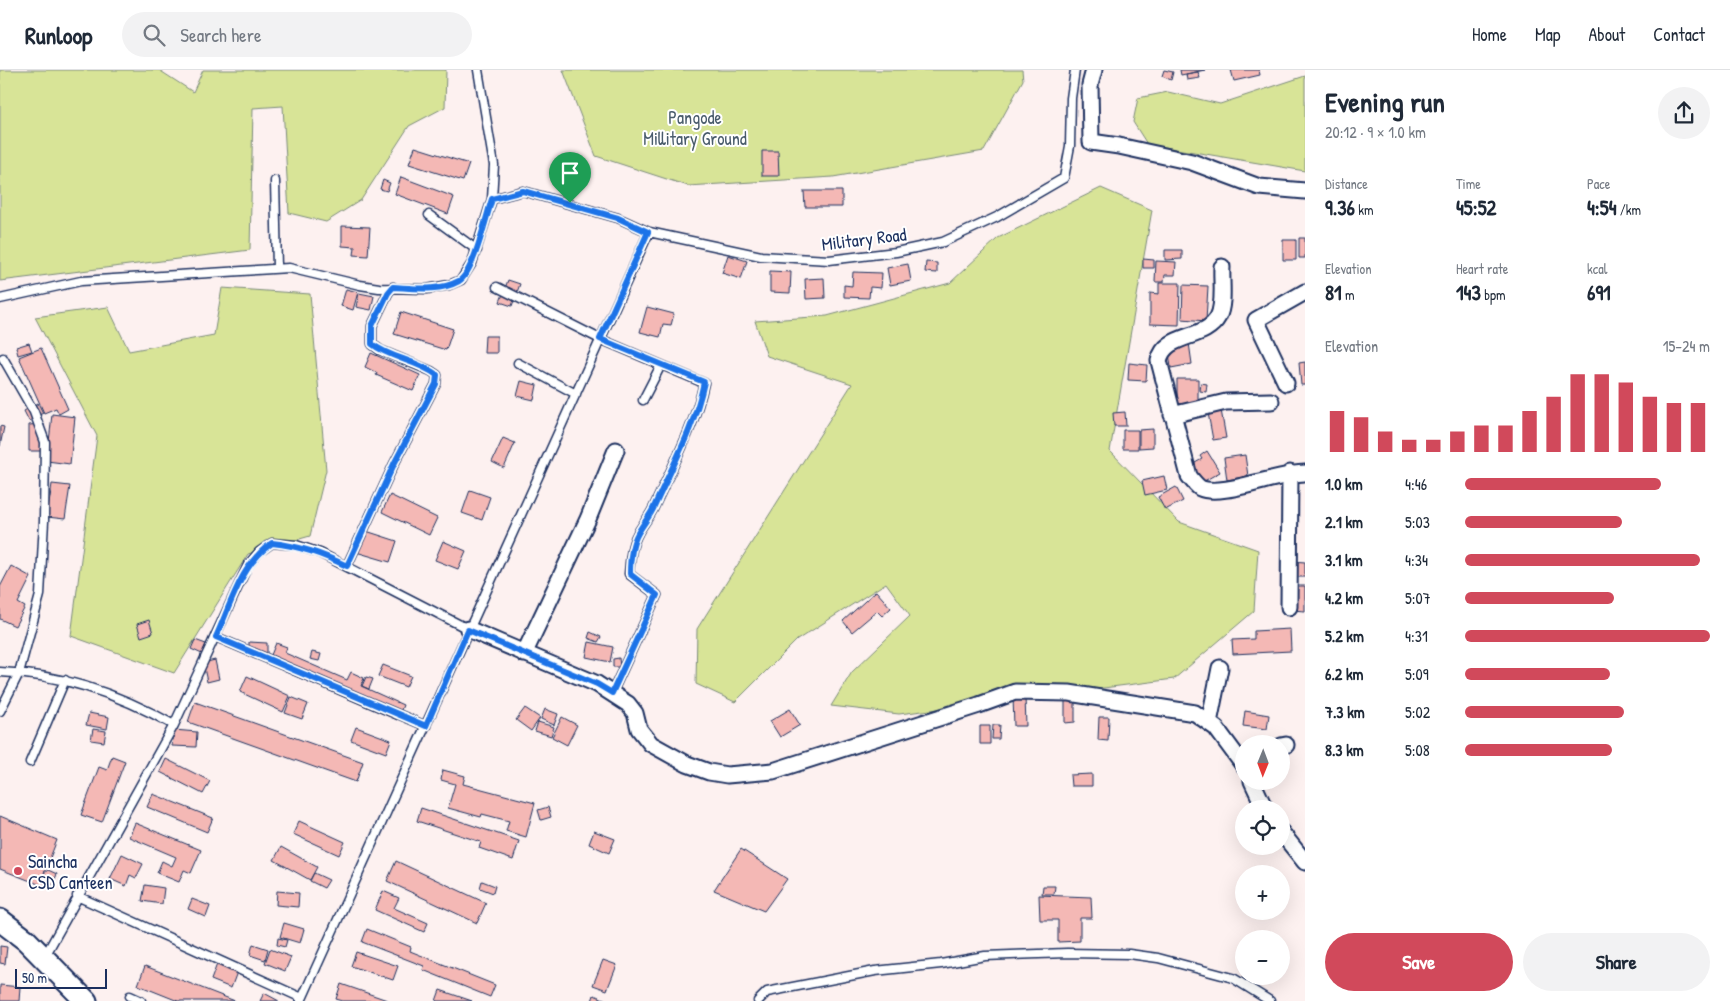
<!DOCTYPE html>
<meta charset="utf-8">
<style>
:root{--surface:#fff;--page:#f2f2f3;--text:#1f2937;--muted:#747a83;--line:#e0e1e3;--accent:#d1495b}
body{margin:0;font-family:"Patrick Hand",sans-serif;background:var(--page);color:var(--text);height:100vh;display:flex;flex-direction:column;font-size:19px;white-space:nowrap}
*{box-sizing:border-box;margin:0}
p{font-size:16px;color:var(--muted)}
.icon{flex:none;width:28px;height:28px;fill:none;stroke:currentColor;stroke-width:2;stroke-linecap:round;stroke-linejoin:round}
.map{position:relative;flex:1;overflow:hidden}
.details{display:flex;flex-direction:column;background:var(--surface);width:425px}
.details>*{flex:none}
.needle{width:32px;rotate:181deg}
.buttons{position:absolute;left:1235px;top:665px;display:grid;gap:10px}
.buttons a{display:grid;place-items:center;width:55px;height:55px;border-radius:50%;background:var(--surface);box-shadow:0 5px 20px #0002;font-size:25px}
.scale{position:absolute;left:15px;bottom:12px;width:92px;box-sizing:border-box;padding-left:5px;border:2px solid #1b2f5e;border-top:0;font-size:14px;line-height:18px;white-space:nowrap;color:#1b2f5e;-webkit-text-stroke:4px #fff;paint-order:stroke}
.pin{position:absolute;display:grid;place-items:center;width:42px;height:42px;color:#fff;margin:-51px -21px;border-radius:50% 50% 50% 0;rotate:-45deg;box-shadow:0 0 5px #0007}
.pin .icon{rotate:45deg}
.round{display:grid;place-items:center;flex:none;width:52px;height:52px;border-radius:26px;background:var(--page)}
.headline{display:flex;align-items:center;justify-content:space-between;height:85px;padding:0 20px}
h1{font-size:28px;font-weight:700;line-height:38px}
.metrics{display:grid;grid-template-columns:repeat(3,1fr);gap:8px;height:85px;padding:5px 20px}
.metrics div{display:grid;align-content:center}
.metrics b{font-size:21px;font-weight:700}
.metrics small{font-size:14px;font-weight:400}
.metrics p{font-size:14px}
.chart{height:140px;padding:10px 20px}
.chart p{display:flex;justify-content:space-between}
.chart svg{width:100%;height:90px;margin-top:5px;stroke:var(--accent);stroke-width:6}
.cta{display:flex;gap:10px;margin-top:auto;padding:10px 20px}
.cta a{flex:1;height:58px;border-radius:30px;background:var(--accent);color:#fff;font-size:20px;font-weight:700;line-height:58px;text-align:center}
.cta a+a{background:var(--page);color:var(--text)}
ul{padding:0 20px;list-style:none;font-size:16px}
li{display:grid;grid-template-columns:80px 60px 1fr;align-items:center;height:38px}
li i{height:12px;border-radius:6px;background:var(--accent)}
header{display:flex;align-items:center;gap:30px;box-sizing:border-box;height:70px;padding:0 25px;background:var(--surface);border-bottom:1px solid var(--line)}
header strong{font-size:24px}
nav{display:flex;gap:28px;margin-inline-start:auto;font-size:18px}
.search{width:350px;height:45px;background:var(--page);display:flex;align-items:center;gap:12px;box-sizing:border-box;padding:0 18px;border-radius:28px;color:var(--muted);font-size:19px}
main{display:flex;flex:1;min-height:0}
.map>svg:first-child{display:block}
</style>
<header>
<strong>Runloop</strong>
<div class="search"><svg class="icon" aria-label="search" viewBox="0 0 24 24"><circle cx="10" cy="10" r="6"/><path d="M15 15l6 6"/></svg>Search here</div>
<nav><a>Home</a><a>Map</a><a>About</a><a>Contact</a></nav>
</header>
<main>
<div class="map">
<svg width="1305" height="931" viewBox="0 0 1305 931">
<rect width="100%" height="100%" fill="#fdf1f0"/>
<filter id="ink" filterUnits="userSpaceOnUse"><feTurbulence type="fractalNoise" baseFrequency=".02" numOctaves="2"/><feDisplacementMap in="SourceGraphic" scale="10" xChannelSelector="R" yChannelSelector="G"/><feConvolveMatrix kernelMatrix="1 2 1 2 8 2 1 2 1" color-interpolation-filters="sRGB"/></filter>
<g filter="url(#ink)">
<path fill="#d8e497" stroke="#7a8a7a" d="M 0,0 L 159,0 L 193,22 L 203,0 L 446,0 L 445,37 L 409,56 L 361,130 L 326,152 L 289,143 L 283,36 L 253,38 L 250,180 L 0,211 Z
M 563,0 L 1022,0 L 1023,10 L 984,81 L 833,107 L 688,116 L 596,86 Z
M 1305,6 L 1305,101 L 1147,74 L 1133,52 L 1138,28 L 1168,22 L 1220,34 Z
M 1101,118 L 1152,140 L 1110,381 L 1179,452 L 1258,480 L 1254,541 L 1174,609 L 899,644 L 831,636 L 852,602 L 910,546 L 886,513 L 797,570 L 735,632 L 696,614 L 697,559 L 852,314 L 767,286 L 755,251 L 827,246 L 950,213 L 998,168 Z
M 222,218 L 310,224 L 326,400 L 310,466 L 248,484 L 174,603 L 71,566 L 97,366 L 35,247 L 108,237 L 129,281 L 214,265 Z"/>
<path fill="#f4b8b5" stroke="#1b2f5e" d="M 1164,0 L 1173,2 L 1171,10 L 1162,6 Z
M 1180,0 L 1205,0 L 1181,5 Z
M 1231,0 L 1259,0 L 1260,5 L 1234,11 Z
M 1198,2 L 1200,8 L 1187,10 L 1186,4 Z
M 415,77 L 469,94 L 463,111 L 409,94 Z
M 762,81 L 778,81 L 779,106 L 762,106 Z
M 401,107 L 454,127 L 448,144 L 395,124 Z
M 383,110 L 390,113 L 387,121 L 380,119 Z
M 804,121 L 842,121 L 842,137 L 805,137 Z
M 342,156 L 370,157 L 368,186 L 354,185 L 355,177 L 342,176 Z
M 1299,168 L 1305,168 L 1305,188 L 1299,188 Z
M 1283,170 L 1296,170 L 1296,190 L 1283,190 Z
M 1165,180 L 1182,180 L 1182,189 L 1165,190 Z
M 728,185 L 747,191 L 741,209 L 722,203 Z
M 1143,189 L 1154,190 L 1154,198 L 1143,198 Z
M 1156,191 L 1176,192 L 1175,205 L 1165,205 L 1164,212 L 1155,212 Z
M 926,192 L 937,193 L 937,203 L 925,202 Z
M 908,194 L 911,211 L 890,215 L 887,198 Z
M 770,201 L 791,202 L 790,223 L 770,222 Z
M 853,202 L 882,203 L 881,218 L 870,217 L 869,228 L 844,227 L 844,215 L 852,216 Z
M 824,208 L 825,228 L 806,229 L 805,209 Z
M 508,210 L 520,214 L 512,236 L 500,232 Z
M 1159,213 L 1180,213 L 1179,255 L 1150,254 L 1150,223 L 1159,224 Z
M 1183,215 L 1208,216 L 1206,251 L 1182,249 Z
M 346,219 L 358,222 L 353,240 L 341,236 Z
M 359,223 L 374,226 L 371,240 L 356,237 Z
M 647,237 L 674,244 L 671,255 L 663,254 L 660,267 L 640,262 Z
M 401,242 L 453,259 L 446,280 L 394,264 Z
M 485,266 L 497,266 L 497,283 L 484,283 Z
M 29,273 L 32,281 L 18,285 L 16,277 Z
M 1189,273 L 1192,294 L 1171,298 L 1168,275 Z
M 41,278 L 68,339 L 59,344 L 56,338 L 44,343 L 19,287 Z
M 371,283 L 420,305 L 413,321 L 376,305 L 377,303 L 365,297 Z
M 1305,292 L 1305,315 L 1301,315 L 1299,293 Z
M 1129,293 L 1147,295 L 1146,311 L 1128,310 Z
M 1177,309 L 1198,309 L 1198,334 L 1177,334 Z
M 521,311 L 537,315 L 534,330 L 517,326 Z
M 1201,313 L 1207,314 L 1206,322 L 1200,321 Z
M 38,333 L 43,343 L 29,351 L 24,341 Z
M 1221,340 L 1226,368 L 1213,370 L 1208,343 Z
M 1125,342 L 1126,356 L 1114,356 L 1113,343 Z
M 52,344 L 75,347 L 70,394 L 47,391 Z
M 44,354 L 45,381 L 29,381 L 29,355 Z
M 0,356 L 4,357 L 0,376 Z
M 1153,359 L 1153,377 L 1139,378 L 1139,360 Z
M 1123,360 L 1138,360 L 1138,379 L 1123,379 Z
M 503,368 L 515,373 L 504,398 L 492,392 Z
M 1207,381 L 1220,402 L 1199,414 L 1188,397 L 1202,389 L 1200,386 Z
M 1245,385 L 1248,406 L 1227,410 L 1224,388 Z
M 1164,406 L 1167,420 L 1145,425 L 1142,411 Z
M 52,414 L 70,416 L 65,449 L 47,447 Z
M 1176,417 L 1183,431 L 1165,440 L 1158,427 Z
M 470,420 L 490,427 L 482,450 L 462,443 Z
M 390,425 L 437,448 L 429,465 L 382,442 Z
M 363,460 L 397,471 L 390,492 L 356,482 Z
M 443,471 L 466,481 L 458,499 L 435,490 Z
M 1292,491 L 1305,492 L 1305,507 L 1291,507 Z
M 11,496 L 31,507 L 18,533 L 25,537 L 15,556 L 0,549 L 0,517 Z
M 1293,516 L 1305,516 L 1305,541 L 1292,540 Z
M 876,521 L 891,538 L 882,546 L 877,541 L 852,562 L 843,551 Z
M 149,550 L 153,563 L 141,567 L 137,554 Z
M 1290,559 L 1291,581 L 1233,584 L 1232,570 L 1254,569 L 1254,561 Z
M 590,562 L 601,567 L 598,572 L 588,568 Z
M 195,570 L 206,574 L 202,584 L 191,579 Z
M 249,572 L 267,573 L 267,584 L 249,583 Z
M 589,572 L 613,577 L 610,592 L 586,587 Z
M 276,573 L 287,577 L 285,583 L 347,610 L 351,602 L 364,608 L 361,616 L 403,635 L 397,650 L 281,600 L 284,591 L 271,585 Z
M 312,582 L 321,584 L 319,591 L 310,589 Z
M 619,588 L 620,597 L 613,597 L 613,589 Z
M 215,590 L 219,609 L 207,612 L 203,593 Z
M 383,595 L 411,606 L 406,617 L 378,606 Z
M 247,606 L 290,626 L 283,642 L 240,622 Z
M 366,607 L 373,609 L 369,619 L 362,616 Z
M 291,627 L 308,634 L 302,649 L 285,643 Z
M 1013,627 L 1025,627 L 1026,656 L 1014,656 Z
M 1065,628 L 1075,628 L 1075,652 L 1065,653 Z
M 195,632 L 363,692 L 356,712 L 188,652 Z
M 525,638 L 540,648 L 531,661 L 516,650 Z
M 545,639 L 558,644 L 554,655 L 541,649 Z
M 790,639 L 800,655 L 780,667 L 770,651 Z
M 1245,641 L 1269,645 L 1267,659 L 1243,656 Z
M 89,643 L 109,647 L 107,659 L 86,655 Z
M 562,647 L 577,655 L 567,675 L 552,667 Z
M 1099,647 L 1109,647 L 1108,671 L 1098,670 Z
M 538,652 L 554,657 L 551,666 L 535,661 Z
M 993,655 L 1000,655 L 999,669 L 992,669 Z
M 980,656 L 990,656 L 990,674 L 980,674 Z
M 356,657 L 391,670 L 386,683 L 351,670 Z
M 93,659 L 106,661 L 104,672 L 91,670 Z
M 174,660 L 197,662 L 196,677 L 172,676 Z
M 112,686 L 125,691 L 102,752 L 81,745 L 99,697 L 107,700 Z
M 166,689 L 210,711 L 203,724 L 160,702 Z
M 443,700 L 465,706 L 463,714 L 535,733 L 526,767 L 506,761 L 509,751 L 482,744 L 481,747 L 448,738 L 455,714 L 441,710 Z
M 1092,704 L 1092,716 L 1071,716 L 1070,705 Z
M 153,724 L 213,748 L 207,762 L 147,737 Z
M 548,737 L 551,747 L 541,750 L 538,740 Z
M 421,738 L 519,771 L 513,790 L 479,778 L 481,772 L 417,751 Z
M 0,746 L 57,770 L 44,803 L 48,800 L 57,804 L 51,819 L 0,799 Z
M 299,751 L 345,772 L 339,785 L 293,764 Z
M 135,753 L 201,780 L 191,803 L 184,800 L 179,812 L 157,803 L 162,791 L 172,796 L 176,787 L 129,767 Z
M 594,761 L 615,769 L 609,783 L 589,774 Z
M 281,777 L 317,797 L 310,810 L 274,790 Z
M 741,779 L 787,809 L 764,841 L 714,820 Z
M 122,784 L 143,794 L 136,808 L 130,805 L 126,816 L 110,809 Z
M 396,791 L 486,833 L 477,853 L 387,811 Z
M 314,803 L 329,810 L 324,818 L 310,811 Z
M 482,811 L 495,816 L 493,823 L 480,818 Z
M 145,815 L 164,818 L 162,834 L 142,831 Z
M 1043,816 L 1055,816 L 1054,824 L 1042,824 Z
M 277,821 L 299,823 L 298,837 L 276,835 Z
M 383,821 L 399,828 L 394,838 L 428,853 L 424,862 L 375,840 Z
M 1039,825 L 1091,827 L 1092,848 L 1080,848 L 1080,871 L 1058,872 L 1058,850 L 1040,850 Z
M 192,829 L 210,836 L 206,847 L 188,839 Z
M 284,853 L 304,859 L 300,873 L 280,867 Z
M 367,859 L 411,877 L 410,881 L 495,915 L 490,927 L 423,900 L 424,896 L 362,872 Z
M 278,868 L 287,870 L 285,877 L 277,875 Z
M 253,874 L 268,879 L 265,890 L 250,885 Z
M 0,876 L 7,877 L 5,894 L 0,893 Z
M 270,879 L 291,887 L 285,901 L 265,893 Z
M 356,882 L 398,896 L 393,910 L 351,896 Z
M 603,890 L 617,895 L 607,920 L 593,915 Z
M 217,894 L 237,902 L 231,918 L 211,910 Z
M 145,896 L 235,931 L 178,931 L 138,915 Z
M 341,914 L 390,931 L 343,931 L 336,929 Z
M 0,915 L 20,917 L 19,931 L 0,931 Z
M 440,920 L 472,931 L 436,931 Z
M 264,923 L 279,931 L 260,931 Z
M 594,925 L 609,931 L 592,931 Z"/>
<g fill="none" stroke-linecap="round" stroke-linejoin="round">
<g stroke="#1b2f5e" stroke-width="11">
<path id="service" d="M 275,111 L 277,198
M 492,129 L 523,121 L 618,148 L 649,162 L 761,186 L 829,190 L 896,182 L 943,172 L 997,147 L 1064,108 L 1070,76 L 1071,28 L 1075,0
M 429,145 L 477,180
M 497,217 L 600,269 L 704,313 C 695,356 672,397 654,437 C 650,446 643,454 638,463 C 631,475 630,491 629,504 L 657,525 L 612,623
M 0,229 L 81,211 L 289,198 L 360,215 L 379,218 L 427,219 L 449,215 L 461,210 L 472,193 L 492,129 L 494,95 L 478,0
M 518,293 L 576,324
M 643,330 L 661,295
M 347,496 L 394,394 L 436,314 L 437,305 L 431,301 L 380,280 L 372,274 L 372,256 L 388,223 L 393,217
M 216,567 L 426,656
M 0,602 C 62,604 121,625 174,655
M 0,641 L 19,603 L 40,525 L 44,451 L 45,372 L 34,342 L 3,288
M 30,692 L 65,610
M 77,826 L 302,928
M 45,886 L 174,655 L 248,495 L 259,482 L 272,473 L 296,475 L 320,483 L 468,559
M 130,926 L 141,931
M 301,931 L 649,162
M 758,931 L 767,922 L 875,901 L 941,894 L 985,886 L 1067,883 L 1129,884 L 1158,888 L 1233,908 L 1270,931"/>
</g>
<g stroke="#1b2f5e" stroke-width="19">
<path id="minor" d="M 1094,0 L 1090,15 L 1091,72 L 1119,76 L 1192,92 L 1259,117 L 1305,121
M 1222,197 C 1221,211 1225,234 1218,247 C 1205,271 1165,262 1159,291 L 1189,406 C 1192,410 1196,415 1200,418 C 1221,428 1278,403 1305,403
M 1286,313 L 1256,250 L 1305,222
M 1172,345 L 1226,332 L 1271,331
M 1289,537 L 1290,403
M 468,559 L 597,614 L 628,634 L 635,643 L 639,659 L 651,674 L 687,694 L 709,702 L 727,705 L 773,701 L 979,635 L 1015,622 L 1069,623 L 1195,643 L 1216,658 L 1244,696
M 524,584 L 588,449 L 616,380
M 1209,653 L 1220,598
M 1281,676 L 1286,675
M 1252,711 L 1265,739
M 1281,762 L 1305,792"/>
</g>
<g stroke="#1b2f5e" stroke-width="25">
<path id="secondary" d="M 0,850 L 26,870 L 86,931"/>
</g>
<use href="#service" stroke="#fff" stroke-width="8"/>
<use href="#minor" stroke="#fff" stroke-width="15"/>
<use href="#secondary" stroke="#fff" stroke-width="21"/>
</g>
</g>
<g fill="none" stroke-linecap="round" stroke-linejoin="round" filter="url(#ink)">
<g stroke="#fff" stroke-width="10">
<path id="route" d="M 523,121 L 618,148 L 648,162 L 600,269 L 704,312 C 695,356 672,397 654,437 C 650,446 643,454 638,463 C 631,475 630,491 630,504 L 657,525 L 612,623 L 597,614 L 468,560 L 426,656 L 216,567 C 231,534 241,494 272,473 C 300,476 322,484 347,496 L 394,394 L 436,314 L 437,305 C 417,290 391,289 372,274 L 372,256 L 388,223 L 393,217 C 414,218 439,222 459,211 C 474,202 486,147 492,129 Z"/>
</g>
<use href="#route" stroke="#1a73e8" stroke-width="6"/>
</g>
<circle fill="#d1495b" stroke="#fff" stroke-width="2" cx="18" cy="801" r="5"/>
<g text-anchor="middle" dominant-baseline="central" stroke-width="4" stroke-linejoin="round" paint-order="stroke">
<g font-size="18" fill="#4a5c6c" stroke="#fff">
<text x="695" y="47">Pangode<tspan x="695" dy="21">Millitary Ground</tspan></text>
</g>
<g font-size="18" fill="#1b2f5e" stroke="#fff">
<text transform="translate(864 169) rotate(-7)">Military Road</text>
</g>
<g font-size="18" fill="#1b2f5e" stroke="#fff" text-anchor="start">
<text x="28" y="791">Saincha<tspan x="28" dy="21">CSD Canteen</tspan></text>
</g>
</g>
</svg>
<div class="buttons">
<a><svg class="needle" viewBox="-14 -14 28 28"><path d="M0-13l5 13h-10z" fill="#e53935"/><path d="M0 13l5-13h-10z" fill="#747a83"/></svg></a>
<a><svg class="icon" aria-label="locate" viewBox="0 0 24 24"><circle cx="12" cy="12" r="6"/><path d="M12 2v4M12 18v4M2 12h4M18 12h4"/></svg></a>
<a>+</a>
<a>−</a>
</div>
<div class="scale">50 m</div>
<div class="pin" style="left:570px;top:133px;background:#1e9e55"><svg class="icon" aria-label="arrive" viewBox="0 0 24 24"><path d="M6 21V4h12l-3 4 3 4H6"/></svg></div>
</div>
<section class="details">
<div class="headline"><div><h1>Evening run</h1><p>20:12 · 9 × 1.0 km</p></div><a class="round"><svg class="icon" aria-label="share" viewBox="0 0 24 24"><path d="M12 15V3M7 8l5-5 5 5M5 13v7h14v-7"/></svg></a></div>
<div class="metrics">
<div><p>Distance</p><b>9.36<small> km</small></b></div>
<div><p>Time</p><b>45:52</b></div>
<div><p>Pace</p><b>4:54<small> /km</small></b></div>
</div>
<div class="metrics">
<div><p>Elevation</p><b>81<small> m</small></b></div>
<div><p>Heart rate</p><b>143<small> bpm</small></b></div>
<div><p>kcal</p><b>691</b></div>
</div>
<div class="chart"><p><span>Elevation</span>15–24 m</p>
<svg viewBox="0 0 160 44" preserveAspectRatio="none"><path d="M5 44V24M15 44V27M25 44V34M35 44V38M45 44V38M55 44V34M65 44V31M75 44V31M85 44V24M95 44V17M105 44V6M115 44V6M125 44V10M135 44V17M145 44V20M155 44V20"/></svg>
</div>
<ul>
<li><b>1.0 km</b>4:46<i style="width:80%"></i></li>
<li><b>2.1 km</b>5:03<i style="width:64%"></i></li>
<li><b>3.1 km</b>4:34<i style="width:96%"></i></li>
<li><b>4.2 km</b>5:07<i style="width:61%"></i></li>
<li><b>5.2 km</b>4:31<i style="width:100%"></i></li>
<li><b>6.2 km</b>5:09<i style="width:59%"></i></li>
<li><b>7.3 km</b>5:02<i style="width:65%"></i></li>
<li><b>8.3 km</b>5:08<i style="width:60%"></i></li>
</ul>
<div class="cta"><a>Save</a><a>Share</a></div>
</section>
</main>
